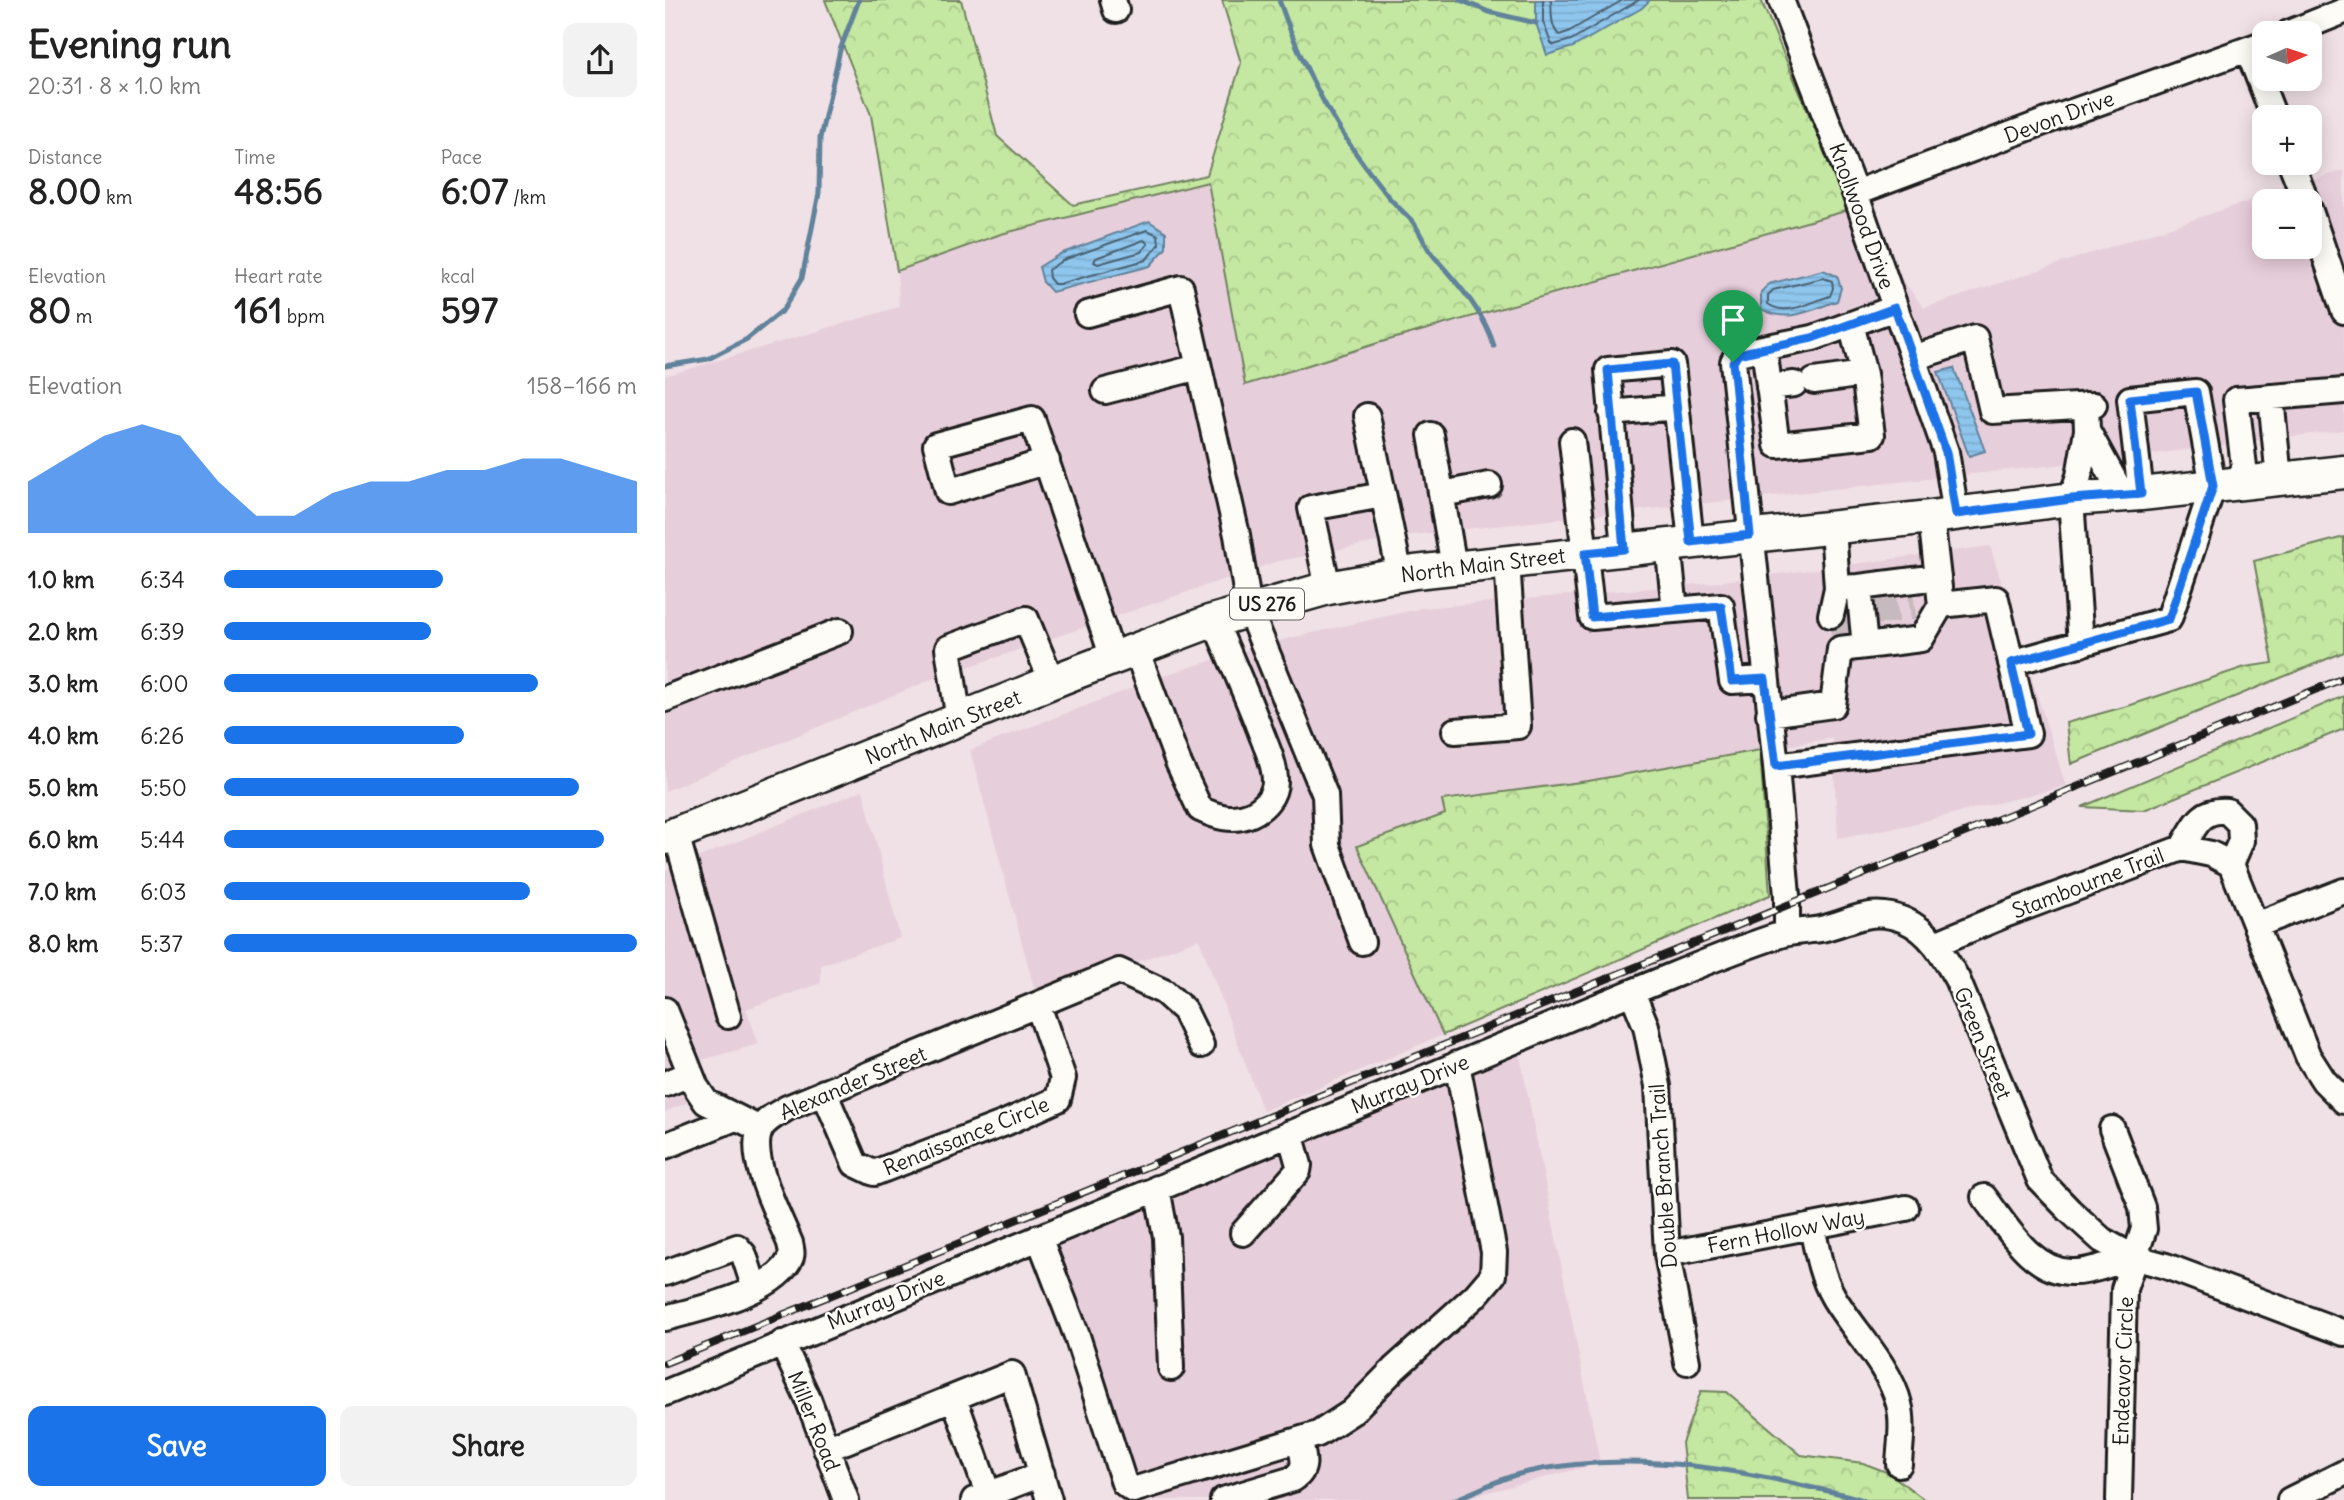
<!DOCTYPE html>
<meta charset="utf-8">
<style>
:root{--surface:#fff;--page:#f2f2f2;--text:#222;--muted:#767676;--accent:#1a73e8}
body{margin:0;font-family:Delius,sans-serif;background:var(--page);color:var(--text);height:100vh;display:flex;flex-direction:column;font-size:26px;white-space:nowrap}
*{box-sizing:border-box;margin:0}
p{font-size:23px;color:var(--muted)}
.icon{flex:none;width:38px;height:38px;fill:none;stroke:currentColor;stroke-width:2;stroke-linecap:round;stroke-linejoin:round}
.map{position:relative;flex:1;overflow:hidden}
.details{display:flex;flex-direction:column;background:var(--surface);width:665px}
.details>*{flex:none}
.needle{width:46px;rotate:87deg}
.tools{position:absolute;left:1587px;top:21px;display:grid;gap:14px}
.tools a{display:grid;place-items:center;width:70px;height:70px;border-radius:14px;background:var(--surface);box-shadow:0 4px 18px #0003;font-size:35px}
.pin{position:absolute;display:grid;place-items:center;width:60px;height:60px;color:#fff;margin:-72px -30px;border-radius:50% 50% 50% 0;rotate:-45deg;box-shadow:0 0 7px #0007}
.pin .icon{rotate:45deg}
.round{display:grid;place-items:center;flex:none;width:74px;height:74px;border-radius:14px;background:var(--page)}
.headline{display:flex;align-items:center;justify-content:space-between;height:119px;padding:0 28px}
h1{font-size:38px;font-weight:700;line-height:52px}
.stats{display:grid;grid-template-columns:repeat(3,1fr);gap:10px;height:119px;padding:7px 28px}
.stats div{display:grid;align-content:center}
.stats b{font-size:35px;font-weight:700}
.stats small{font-size:19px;font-weight:400}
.stats p{font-size:19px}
.chart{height:196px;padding:14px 28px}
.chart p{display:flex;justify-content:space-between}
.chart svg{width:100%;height:126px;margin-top:7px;fill:var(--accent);opacity:.7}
.button{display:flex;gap:14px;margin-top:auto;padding:14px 28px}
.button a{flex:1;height:80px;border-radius:14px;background:var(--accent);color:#fff;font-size:28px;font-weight:700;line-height:80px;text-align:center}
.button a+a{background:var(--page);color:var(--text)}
ul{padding:0 28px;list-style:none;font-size:23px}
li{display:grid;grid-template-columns:112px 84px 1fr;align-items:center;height:52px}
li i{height:18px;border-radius:9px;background:var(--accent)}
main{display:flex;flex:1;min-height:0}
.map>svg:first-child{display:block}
</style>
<main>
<section class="details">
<div class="headline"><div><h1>Evening run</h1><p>20:31 · 8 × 1.0 km</p></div><a class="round"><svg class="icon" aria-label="share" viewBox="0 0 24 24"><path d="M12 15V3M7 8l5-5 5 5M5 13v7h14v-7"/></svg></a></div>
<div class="stats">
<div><p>Distance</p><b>8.00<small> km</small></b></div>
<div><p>Time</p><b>48:56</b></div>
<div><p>Pace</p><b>6:07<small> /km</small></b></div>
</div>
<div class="stats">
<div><p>Elevation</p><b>80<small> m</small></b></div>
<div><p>Heart rate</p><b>161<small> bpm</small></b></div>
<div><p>kcal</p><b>597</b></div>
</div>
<div class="chart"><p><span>Elevation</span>158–166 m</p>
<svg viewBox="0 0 160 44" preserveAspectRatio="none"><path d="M0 44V26L10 18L20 10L30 6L40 10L50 26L60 38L70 38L80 30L90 26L100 26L110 22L120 22L130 18L140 18L150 22L160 26V44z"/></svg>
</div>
<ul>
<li><b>1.0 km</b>6:34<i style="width:53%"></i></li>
<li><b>2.0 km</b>6:39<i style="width:50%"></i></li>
<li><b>3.0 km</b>6:00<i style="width:76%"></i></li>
<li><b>4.0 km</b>6:26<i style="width:58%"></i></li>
<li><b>5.0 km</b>5:50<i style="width:86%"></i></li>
<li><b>6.0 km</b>5:44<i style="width:92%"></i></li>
<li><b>7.0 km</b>6:03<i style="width:74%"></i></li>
<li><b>8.0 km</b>5:37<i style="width:100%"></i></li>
</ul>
<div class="button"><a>Save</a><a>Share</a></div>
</section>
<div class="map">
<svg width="1679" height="1500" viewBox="0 0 1679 1500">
<defs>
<pattern id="forest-crowns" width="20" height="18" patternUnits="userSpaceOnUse" patternTransform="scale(1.75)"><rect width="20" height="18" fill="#c4e7a1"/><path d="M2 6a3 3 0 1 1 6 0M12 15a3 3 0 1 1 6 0" fill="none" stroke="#a8c68a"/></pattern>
<pattern id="water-rules" width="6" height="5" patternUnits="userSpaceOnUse" patternTransform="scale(1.75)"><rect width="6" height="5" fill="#8fc6ee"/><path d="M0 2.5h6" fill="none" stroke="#7baacc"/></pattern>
</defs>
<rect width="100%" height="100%" fill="#f0e1e6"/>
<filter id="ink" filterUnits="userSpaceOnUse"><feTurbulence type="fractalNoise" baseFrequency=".0143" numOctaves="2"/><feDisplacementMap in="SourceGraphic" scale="14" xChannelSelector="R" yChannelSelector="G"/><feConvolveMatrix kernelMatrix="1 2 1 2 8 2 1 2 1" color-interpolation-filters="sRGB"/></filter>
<g filter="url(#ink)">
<path fill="#e7cedb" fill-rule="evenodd" d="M 1679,170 L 1679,430 L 1465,457 L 747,535 L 610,562 L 265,680 L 0,791 L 0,376 L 234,307 L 232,271 L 336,234 L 543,182 L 580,385 L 713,343 L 1184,210 L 1259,308 ZM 1600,201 L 1645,201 L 1645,247 L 1600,247 Z
M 1325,546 L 1401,786 L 1239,826 L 1173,838 L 1167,738 L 923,781 L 777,800 L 780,814 L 692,846 L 778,1035 L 598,1111 L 534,939 L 372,999 L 305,750 L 509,672 L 604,643 L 757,608 L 1044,583 Z
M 198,790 L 235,938 L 156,965 L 156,983 L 81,1009 L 94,1044 L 33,1061 L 42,1094 L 0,1112 L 0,871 Z
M 855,1055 L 935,1463 L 793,1500 L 453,1500 L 374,1251 Z"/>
<path fill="url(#forest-crowns)" stroke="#70825e" stroke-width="2" d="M 160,0 L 296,0 L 332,136 L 408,205 L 542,175 L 576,63 L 557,0 L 1096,0 L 1184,210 L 713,343 L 580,385 L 543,182 L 336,234 L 232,271 L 206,115 Z
M 1679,537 L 1679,652 L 1406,764 L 1401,723 L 1466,705 L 1580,667 L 1608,663 L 1589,561 Z
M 1679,696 L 1679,729 L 1479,810 L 1417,807 Z
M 1095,750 L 1105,895 L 778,1035 L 692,846 L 780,814 L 777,800 L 923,781 Z
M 1036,1391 L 1062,1392 L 1136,1455 L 1198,1463 L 1224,1473 L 1260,1500 L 1023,1500 L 1017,1443 Z"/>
<path fill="url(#water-rules)" stroke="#61829a" stroke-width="2" d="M 871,0 L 985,0 L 977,8 L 908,47 L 882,55 L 871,23 Z
M 484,221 L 501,232 L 501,248 L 485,266 L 387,292 L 378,282 L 374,267 L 395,254 Z
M 1158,270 L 1172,276 L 1176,288 L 1172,301 C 1145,310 1123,324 1096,309 L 1096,292 L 1104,284 Z
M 1289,368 L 1320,451 L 1304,456 L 1273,372 Z"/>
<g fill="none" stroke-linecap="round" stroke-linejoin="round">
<path stroke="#4a6070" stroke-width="2" d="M 878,0 L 878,22 L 886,43 L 889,45 L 906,40 L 974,0
M 886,0 C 887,12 885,26 894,35 L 903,32 L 958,0
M 482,230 L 493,235 L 494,244 L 481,260 L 394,284 L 389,284 L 384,278 L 383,270 L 398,260 Z
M 479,240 L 483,244 L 476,252 L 433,264 L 429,262 L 431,258 Z
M 1158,278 L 1167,281 L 1168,288 L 1165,296 C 1146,302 1121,317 1103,304 L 1103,295 L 1108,290 Z"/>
<path stroke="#61829a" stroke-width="5" d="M 614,0 C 640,75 672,133 722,195 C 730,205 740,213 748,222 C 755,232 760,245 767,254 C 791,283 818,309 829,346
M 795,0 L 824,12 L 871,23
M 0,366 L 43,359 L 82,339 L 118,310 L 137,278 L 154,193 L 155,138 L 175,50 L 194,0
M 788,1500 C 811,1492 835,1478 858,1473 C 949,1452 1046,1464 1135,1485 C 1156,1490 1178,1493 1198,1500"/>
<path stroke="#c6babe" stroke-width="24" stroke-dasharray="24 12" stroke-linecap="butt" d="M 1176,613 L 1178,634
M 1209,613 L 1250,608"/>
<g stroke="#1c1c1c" stroke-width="30">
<path id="minor" d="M 448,0 L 451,10
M 1116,0 L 1190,193 L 1281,452 L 1291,514
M 1624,33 L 1679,11
M 1583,50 L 1609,117
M 1626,163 L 1641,201
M 1190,193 L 1379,122 L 1600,43
M 1645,211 L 1679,311
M 422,314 L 516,288 L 572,535 L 584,609 L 660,795 L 662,845 L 697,942
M 1099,348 L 1112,445 L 1207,435 L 1199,374 L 1186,324
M 1248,358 L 1310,338 L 1327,411 L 1429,405
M 1149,381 L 1199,374
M 1104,387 L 1129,384
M 440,391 L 534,367
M 1606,397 L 1614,479
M 946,413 L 1011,407
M 702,416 L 735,575
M 1422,430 L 1458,496
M 766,435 L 789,567
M 907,441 L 927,617 L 1056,606 L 1067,681 L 1100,679
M 382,461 L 283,492 L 271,445 L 367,419 L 448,658
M 1581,483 L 1571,400 L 1679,391
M 777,494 L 824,485
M 1003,544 L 1010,610
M 959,549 L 943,370 L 1007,364 L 1026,542
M 1194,587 L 1273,577
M 663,588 L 646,508 L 718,495
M 1166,615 L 1172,588
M 1416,644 L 1406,499 L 1414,476 L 1422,430 L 1421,405
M 1200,646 L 1256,639 L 1276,605
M 471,649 L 513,762 L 535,809 C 552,817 568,822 586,814 C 599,808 610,796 610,781 C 610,764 601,746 595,730 C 581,693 565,657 549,620
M 1346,663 L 1504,619 L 1548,486 L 1531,392 L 1465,399 L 1476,494
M 0,699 L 175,631
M 1104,714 L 1168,705 L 1175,649 L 1200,646 L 1194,587 L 1172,588 L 1168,527
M 294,721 L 283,648 L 361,619 L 387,682
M 790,731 L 853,726 L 842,561
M 1111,766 L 1363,734 L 1331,599 L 1276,605 L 1266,517
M 11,834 L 63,1016
M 1517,848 C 1530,827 1534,809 1562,811 L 1575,824 L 1576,841 L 1566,864
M 1591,925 L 1679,891
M 1122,933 L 1122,896 L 1111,766 L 1068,362 L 1073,353 L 1148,338 L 1230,308
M 1270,944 L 1342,914 L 1517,848 L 1546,854 L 1566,864 L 1643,1056 L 1659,1081 L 1679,1101
M 967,992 L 981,1026 L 993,1086 L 1002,1254 L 1022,1362
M 0,1010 L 31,1087 L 41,1102 L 95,1129
M 0,1084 L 25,1074
M 159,1092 L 190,1164 L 209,1173 L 340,1123 L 393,1099 L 398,1078 L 373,1005
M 1447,1129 L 1477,1207 L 1479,1229 L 1459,1289 L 1454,1500
M 0,1146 L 70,1118
M 492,1188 L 501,1237 L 506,1368
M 1319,1197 C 1341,1225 1367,1274 1409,1272 C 1426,1272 1451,1262 1468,1257
M 1147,1226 C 1152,1251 1156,1276 1169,1298 C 1189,1331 1225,1367 1234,1404 C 1239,1423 1235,1445 1234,1464
M 578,1233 L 633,1171 L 634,1165 L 625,1133
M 374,1237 L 412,1336 L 459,1483 L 468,1490 L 653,1434 L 687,1412 L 730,1368 L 810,1296 L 828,1275 L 829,1252 L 792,1064
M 1002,1254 L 1241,1208
M 0,1273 L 72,1247 L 79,1255 L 90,1289
M 0,1318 C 32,1310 111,1292 125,1259 C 128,1254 126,1249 125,1243 C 114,1216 81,1155 96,1128 C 102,1118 113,1114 122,1108 L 454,971 L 499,992 L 519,1010 L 536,1045
M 117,1343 L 143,1399 L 181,1500
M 0,1393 L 967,992 C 1017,972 1067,950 1118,934 C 1130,931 1143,931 1156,929 C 1187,922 1205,906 1239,920 C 1265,931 1279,956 1292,979 L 1375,1180 L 1405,1211 L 1437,1240 L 1468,1257 L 1501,1266 L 1679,1333
M 289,1398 L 323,1494
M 161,1449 L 347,1374 L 384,1500
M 309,1500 L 377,1474
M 558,1500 L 628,1479 C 644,1469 638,1456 634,1440
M 1625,1500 L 1679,1473"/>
</g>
<g stroke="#1c1c1c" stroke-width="37">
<path id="major" d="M 0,838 L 404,675 L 544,622 L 663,588 L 750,572 L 1266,517 L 1406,499 L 1476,494 L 1679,472"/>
</g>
<use href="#minor" stroke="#fdfcf7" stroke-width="24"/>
<use href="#major" stroke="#fdfcf7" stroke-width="32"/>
<g stroke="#1c1c1c" stroke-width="8">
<path id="rail" d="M 0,1363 L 1679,678"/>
</g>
<use href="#rail" stroke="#fdfcf7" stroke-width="5" stroke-dasharray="16" stroke-linecap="butt"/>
</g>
</g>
<g fill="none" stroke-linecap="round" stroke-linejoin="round" filter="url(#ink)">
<g stroke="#fff" stroke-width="14">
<path id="route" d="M 1230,308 L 1281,452 L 1291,514 L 1406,499 L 1476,494 L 1465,399 L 1531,392 L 1548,486 L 1504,619 L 1346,663 L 1363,734 L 1111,766 L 1100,679 L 1067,681 L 1056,606 L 927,617 L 920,553 L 959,549 L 943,370 L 1007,364 L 1026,542 L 1085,535 L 1068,362 L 1073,354 L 1147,338 Z"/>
</g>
<use href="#route" stroke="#1a73e8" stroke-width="9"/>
</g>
<g text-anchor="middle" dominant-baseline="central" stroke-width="5" stroke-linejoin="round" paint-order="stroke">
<rect fill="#fdfcf7" stroke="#605f5e" stroke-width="2" x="565" y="588.5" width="74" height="31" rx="5"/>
<g font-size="19" font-weight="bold" fill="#1c1c1c">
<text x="602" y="604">US 276</text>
</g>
<g font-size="21" fill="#1c1c1c" stroke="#fdfcf7">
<text transform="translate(1394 117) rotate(-20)">Devon Drive</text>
<text transform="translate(1197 216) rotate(70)">Knollwood Drive</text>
<text transform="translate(818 565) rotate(-7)">North Main Street</text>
<text transform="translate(278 727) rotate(-22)">North Main Street</text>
<text transform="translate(1423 883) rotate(-21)">Stambourne Trail</text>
<text transform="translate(1318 1043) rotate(68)">Green Street</text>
<text transform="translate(188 1083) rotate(-23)">Alexander Street</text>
<text transform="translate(745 1084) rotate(-22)">Murray Drive</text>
<text transform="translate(301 1136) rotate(-22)">Renaissance Circle</text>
<text transform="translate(998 1176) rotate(-94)">Double Branch Trail</text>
<text transform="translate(1121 1231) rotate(-11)">Fern Hollow Way</text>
<text transform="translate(221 1300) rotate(-22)">Murray Drive</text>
<text transform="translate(1458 1371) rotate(-88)">Endeavor Circle</text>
<text transform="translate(149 1421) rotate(68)">Miller Road</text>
</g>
</g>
</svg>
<div class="tools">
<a><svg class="needle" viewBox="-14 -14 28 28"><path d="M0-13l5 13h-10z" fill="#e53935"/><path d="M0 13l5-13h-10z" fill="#767676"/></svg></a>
<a>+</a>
<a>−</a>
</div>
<div class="pin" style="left:1068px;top:362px;background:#1e9e55"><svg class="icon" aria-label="arrive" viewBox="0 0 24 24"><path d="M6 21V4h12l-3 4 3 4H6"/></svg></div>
</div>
</main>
